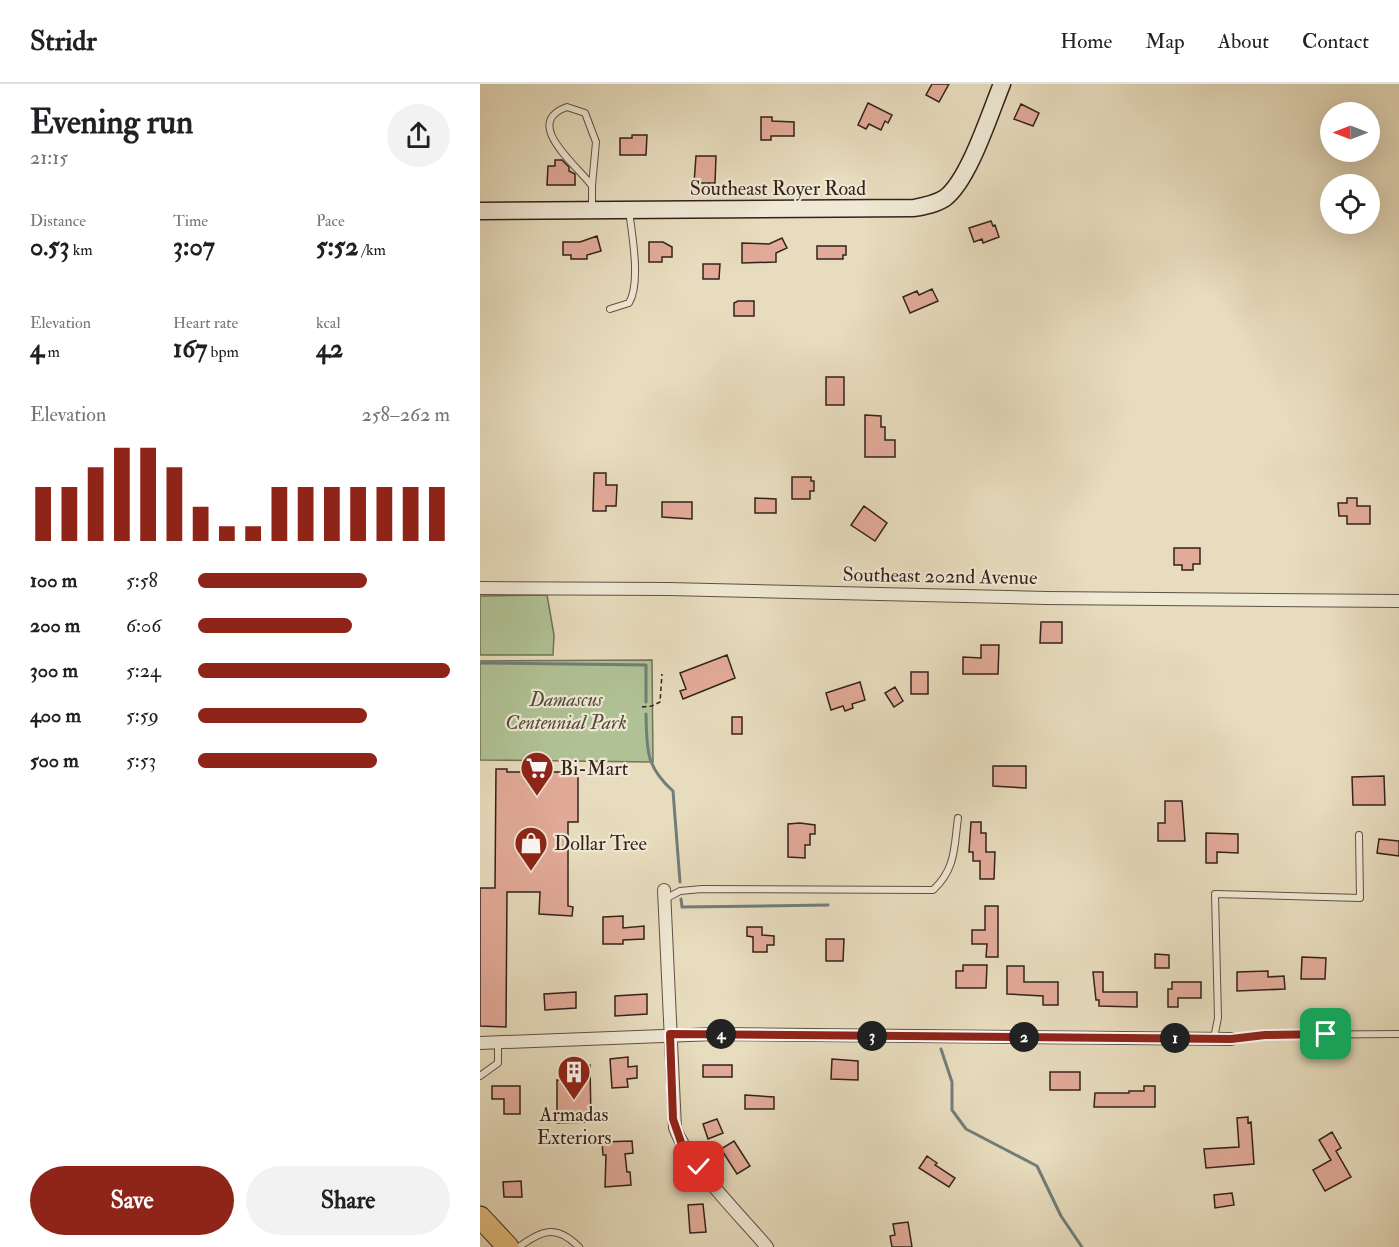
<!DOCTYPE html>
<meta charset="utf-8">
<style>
:root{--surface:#fff;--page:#f2f2f2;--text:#202124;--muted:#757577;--line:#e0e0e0;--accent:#8f2418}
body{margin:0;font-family:"IM FELL Double Pica",serif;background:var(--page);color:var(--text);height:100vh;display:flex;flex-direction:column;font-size:22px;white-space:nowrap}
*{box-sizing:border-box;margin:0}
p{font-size:20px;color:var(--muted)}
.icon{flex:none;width:33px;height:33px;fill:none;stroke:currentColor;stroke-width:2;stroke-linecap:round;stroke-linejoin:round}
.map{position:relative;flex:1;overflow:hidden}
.panel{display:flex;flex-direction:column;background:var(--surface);width:480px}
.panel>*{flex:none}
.needle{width:39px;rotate:270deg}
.fabs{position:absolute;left:840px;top:18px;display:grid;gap:12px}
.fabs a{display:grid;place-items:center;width:60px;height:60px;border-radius:50%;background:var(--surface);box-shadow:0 6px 24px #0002;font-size:30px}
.pin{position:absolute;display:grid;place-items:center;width:51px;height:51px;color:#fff;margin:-26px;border-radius:12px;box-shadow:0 3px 9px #0006}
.km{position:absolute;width:30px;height:30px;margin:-15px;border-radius:50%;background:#222;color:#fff;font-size:16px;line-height:30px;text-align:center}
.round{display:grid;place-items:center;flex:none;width:63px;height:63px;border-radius:32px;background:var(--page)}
.headline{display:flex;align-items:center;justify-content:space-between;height:102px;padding:0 30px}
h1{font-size:33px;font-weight:700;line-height:45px}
.metrics{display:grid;grid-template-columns:repeat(3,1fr);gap:9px;height:102px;padding:6px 30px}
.metrics div{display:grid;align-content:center}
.metrics b{font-size:26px;font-weight:700}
.metrics small{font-size:16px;font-weight:400}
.metrics p{font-size:16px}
.chart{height:168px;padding:12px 30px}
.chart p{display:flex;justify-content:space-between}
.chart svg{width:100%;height:108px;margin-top:6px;stroke:var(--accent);stroke-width:6}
.cta{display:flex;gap:12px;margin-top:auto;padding:12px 30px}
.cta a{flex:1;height:69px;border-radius:36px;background:var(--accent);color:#fff;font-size:24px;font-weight:700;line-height:69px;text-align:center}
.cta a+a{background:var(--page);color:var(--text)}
ul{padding:0 30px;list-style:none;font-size:20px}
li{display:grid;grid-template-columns:96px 72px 1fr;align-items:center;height:45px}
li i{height:15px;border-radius:8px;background:var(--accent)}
header{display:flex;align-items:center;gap:36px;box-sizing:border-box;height:84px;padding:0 30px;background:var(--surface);border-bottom:2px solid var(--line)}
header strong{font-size:28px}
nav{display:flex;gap:33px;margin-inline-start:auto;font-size:21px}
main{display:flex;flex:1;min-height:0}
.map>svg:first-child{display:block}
</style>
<header>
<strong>Stridr</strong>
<nav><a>Home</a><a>Map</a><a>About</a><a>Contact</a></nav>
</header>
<main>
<section class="panel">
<div class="headline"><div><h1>Evening run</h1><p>21:15</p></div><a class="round"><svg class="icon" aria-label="share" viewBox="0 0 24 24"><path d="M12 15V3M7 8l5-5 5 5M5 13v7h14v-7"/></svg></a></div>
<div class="metrics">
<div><p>Distance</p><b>0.53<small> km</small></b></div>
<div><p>Time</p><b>3:07</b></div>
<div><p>Pace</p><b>5:52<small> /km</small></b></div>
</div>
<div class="metrics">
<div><p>Elevation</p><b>4<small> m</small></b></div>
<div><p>Heart rate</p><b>167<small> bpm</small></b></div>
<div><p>kcal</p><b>42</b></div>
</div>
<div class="chart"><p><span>Elevation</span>258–262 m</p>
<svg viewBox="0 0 160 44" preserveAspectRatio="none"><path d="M5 44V22M15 44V22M25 44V14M35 44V6M45 44V6M55 44V14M65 44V30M75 44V38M85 44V38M95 44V22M105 44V22M115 44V22M125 44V22M135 44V22M145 44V22M155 44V22"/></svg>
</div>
<ul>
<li><b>100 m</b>5:58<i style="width:67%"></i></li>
<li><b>200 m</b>6:06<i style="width:61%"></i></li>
<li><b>300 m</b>5:24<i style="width:100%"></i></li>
<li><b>400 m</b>5:59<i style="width:67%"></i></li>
<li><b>500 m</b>5:53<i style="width:71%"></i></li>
</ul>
<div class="cta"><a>Save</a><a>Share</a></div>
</section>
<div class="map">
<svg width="919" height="1163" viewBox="0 0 919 1163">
<rect width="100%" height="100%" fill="#e7dcbd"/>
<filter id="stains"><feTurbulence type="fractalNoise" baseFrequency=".00333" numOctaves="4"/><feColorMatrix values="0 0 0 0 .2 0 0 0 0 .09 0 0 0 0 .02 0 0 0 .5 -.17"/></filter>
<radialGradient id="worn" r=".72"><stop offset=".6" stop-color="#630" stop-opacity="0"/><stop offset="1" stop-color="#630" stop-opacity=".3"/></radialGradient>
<path fill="#b0c295" stroke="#727258" stroke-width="1.5" d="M 67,511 L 74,551 L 73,571 L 0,571 L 0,512 Z
M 172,576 L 173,678 L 0,676 L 0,577 Z"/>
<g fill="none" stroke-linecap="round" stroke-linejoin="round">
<path stroke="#717d7a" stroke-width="3" d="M 0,579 L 166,581 L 166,618
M 166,630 C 167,665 165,682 193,707 L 200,798
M 201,815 L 202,823 L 348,821
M 461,965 L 472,998 L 472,1026 L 486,1045 L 557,1082 L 581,1132 L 602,1163"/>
</g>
<path fill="#e2ab99" stroke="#34221b" stroke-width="1.5" d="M 452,0 L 469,0 L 459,18 L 446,11 Z
M 388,19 L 412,31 L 408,39 L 405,37 L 401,46 L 389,40 L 386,45 L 378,41 Z
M 541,20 L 559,29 L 553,42 L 534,35 Z
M 281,33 L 292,33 L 292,37 L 314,38 L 314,52 L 291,52 L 291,56 L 281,56 Z
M 152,51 L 167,51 L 166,71 L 140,71 L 140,54 L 152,54 Z
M 216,72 L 236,72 L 235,99 L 214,99 Z
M 75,76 L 82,76 L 89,83 L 89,87 L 95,90 L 95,101 L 67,101 L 68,82 L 75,82 Z
M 511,137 L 513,142 L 515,141 L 519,153 L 503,159 L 502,155 L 494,158 L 489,144 Z
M 117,152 L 121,167 L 107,171 L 107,175 L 91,175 L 91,171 L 83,171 L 83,158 L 100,158 Z
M 302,154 L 307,164 L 296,169 L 296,178 L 262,179 L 262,159 L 289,160 Z
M 169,158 L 183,158 L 192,163 L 192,173 L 182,173 L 182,178 L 169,178 Z
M 337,162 L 366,162 L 366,171 L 363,171 L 363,175 L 337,175 Z
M 223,180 L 240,180 L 239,195 L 223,195 Z
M 452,205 L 458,217 L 430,229 L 423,213 L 437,207 L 439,211 Z
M 258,217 L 274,217 L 274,232 L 254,232 L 254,219 Z
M 346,293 L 364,293 L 364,321 L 346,321 Z
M 385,331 L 401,332 L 401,343 L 405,343 L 405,356 L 415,356 L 415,373 L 385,373 Z
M 114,389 L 126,389 L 126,401 L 137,401 L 136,422 L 126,422 L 126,427 L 113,427 Z
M 312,393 L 331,393 L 331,397 L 334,397 L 334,407 L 330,407 L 330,415 L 312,415 Z
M 275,414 L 296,415 L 296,429 L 275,429 Z
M 867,414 L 877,414 L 877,422 L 890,422 L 890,440 L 867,440 L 867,432 L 859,432 L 858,419 L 867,419 Z
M 182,418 L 212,418 L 212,435 L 182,433 Z
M 384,422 L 407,439 L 395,457 L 371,441 Z
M 694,464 L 720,464 L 720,480 L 713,480 L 713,486 L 702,486 L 702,481 L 694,481 Z
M 561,538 L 582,538 L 582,559 L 560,559 Z
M 501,561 L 519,561 L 518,590 L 483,590 L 483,573 L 501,574 Z
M 247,571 L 255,594 L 203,615 L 200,607 L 206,605 L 200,589 Z
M 431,588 L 448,588 L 448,610 L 431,610 Z
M 380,598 L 385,616 L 372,620 L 373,624 L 365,627 L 363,622 L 351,626 L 346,609 Z
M 415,603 L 423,617 L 414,623 L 405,609 Z
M 252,633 L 262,633 L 262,650 L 252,650 Z
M 513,682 L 546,682 L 546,704 L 513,702 Z
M 16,685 L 27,685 L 27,688 L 98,688 L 98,738 L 88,738 L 88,822 L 93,823 L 92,832 L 59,830 L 60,808 L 27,808 L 26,943 L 0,942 L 0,804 L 15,804 Z
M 904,692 L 905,721 L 873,721 L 872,693 Z
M 685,717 L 702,717 L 705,757 L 678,757 L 678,739 L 685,739 Z
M 491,738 L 501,738 L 501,749 L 506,749 L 506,768 L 515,768 L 514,795 L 500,795 L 500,777 L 493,777 L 493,768 L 489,768 Z
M 320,739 L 335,741 L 335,750 L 330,750 L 330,761 L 325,761 L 325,774 L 308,773 L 308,740 Z
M 726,749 L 758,750 L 758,769 L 737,768 L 737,779 L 726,779 Z
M 899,755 L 919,757 L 919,772 L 897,769 Z
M 505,822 L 518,822 L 518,873 L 506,873 L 507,860 L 492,860 L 492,846 L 505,846 Z
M 143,832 L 143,844 L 164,842 L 164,855 L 143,856 L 143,860 L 123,860 L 123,833 Z
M 267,843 L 282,843 L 282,851 L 294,852 L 294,861 L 287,861 L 287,868 L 273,868 L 273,853 L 267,852 Z
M 346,855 L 364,855 L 363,877 L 346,877 Z
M 675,870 L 689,871 L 689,884 L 675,884 Z
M 822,873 L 846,874 L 845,895 L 821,895 Z
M 483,881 L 507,881 L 506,904 L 476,904 L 476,887 L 483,887 Z
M 527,882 L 544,882 L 544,898 L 578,898 L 578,921 L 563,921 L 563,912 L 527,910 Z
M 788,887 L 788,893 L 804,892 L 805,905 L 757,907 L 757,888 Z
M 613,888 L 623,888 L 623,908 L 657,908 L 657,923 L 619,922 L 619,916 L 616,916 Z
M 692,898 L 721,898 L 721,914 L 698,914 L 698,923 L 688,923 L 688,905 L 692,905 Z
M 96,908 L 96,924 L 65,926 L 64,910 Z
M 167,910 L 167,930 L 135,932 L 135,912 Z
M 148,973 L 148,983 L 157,982 L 157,994 L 147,995 L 148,1003 L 132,1004 L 130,975 Z
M 352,975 L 378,977 L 378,996 L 351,995 Z
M 110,981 L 111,1038 L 77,1039 L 77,996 L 90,996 L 89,982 Z
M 223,981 L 252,981 L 252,993 L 223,993 Z
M 570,988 L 600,988 L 600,1006 L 570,1006 Z
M 12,1002 L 40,1002 L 40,1030 L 24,1030 L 24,1015 L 12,1015 Z
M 664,1002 L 675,1002 L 675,1023 L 614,1023 L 615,1009 L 649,1009 L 649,1007 L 664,1007 Z
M 265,1011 L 294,1013 L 294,1025 L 265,1025 Z
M 768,1033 L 768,1039 L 771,1038 L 774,1080 L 726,1084 L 724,1065 L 759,1063 L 757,1034 Z
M 237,1035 L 243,1049 L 228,1055 L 223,1040 Z
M 852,1048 L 861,1064 L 856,1067 L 871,1093 L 845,1107 L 833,1086 L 851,1076 L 839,1056 Z
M 152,1057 L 153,1069 L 145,1070 L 147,1088 L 150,1088 L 151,1101 L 125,1103 L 126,1071 L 123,1071 L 122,1058 Z
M 254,1057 L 270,1082 L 257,1090 L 241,1065 Z
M 447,1072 L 457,1079 L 455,1081 L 475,1094 L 469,1103 L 439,1084 Z
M 41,1097 L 42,1113 L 24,1113 L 23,1098 Z
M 752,1109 L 754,1121 L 735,1124 L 734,1111 Z
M 223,1120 L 226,1148 L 210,1149 L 208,1121 Z
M 428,1138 L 432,1163 L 412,1163 L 410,1152 L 415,1151 L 413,1140 Z"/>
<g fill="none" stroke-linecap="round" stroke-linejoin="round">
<g stroke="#615044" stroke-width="8">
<path id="lane" d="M 112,102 L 116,58 L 105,29 L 87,23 C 41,39 98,82 112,102 L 112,125
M 130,225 L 149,219 C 161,199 152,150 149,127
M 185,815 L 200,807 L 222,805 L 453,806 C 476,785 474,763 478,734
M 734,954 L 738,934 L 735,810 L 880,814 L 879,751
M 751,955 L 785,951 L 919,950
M 0,992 L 18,979 L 18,958
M 39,1163 C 63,1145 77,1141 99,1163"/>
</g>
<g stroke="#615044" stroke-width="14">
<path id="street" d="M 0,504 L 188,505 L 566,514 L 919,517
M 184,806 L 195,1044 C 209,1081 261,1132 287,1163
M 0,959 L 235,950 L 751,955"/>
</g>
<g stroke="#34221b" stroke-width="19">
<path id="secondary" d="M 0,127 L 434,124 C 445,122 456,120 465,114 C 489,96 510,29 522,0"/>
</g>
<g stroke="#34221b" stroke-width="23">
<path id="highway" d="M 0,1133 L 28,1163"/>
</g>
<path stroke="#34221b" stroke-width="1.5" stroke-dasharray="4.5 3" stroke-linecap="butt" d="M 162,623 L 172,622 L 180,618 L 182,590"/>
<use href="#lane" stroke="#efe8d4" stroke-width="6"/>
<use href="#street" stroke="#efe8d4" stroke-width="12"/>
<use href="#secondary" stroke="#efe8d4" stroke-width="16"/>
<use href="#highway" stroke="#e4be7e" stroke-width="21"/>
</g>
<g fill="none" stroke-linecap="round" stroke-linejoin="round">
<g stroke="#fff" stroke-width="12">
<path id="route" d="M 219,1083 L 202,1061 L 193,1035 L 190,950 L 751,955 L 785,951 L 846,950"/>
</g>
<use href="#route" stroke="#8f2418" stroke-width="8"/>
</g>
<defs>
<g id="supermarket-pin" transform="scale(1.725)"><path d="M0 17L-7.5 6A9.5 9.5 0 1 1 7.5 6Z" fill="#8f2418" stroke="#efe8d4"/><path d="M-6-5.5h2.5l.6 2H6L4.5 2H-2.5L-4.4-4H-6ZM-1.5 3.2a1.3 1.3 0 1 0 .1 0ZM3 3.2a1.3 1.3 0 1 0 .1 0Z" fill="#fff"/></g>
<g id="shop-pin" transform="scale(1.725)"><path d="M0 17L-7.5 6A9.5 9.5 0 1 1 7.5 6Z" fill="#8f2418" stroke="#efe8d4"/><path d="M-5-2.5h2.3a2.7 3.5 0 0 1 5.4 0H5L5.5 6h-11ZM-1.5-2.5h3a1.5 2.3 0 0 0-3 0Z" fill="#fff"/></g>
<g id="building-pin" transform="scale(1.725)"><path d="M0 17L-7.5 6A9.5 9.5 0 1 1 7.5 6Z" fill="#8f2418" stroke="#efe8d4"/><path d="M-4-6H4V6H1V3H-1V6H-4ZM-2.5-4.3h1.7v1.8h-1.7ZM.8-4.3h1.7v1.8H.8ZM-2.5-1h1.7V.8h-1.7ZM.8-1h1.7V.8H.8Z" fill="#fff"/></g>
</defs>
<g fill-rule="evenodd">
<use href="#supermarket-pin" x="57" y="684"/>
<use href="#shop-pin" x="51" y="759"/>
<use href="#building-pin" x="94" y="988"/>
</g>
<g text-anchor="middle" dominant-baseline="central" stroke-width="4.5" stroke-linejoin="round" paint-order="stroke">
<g font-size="20" fill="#34221b" stroke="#efe8d4">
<text x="298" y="104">Southeast Royer Road</text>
<text transform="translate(460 492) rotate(1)">Southeast 202nd Avenue</text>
</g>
<g font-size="20" font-style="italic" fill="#534a3a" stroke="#efe8d4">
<text x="86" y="615">Damascus<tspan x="86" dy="23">Centennial Park</tspan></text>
</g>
<g font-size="20" fill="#34221b" stroke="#efe8d4" text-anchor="start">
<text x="80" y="684">Bi-Mart</text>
<text x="74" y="759">Dollar Tree</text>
<text x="94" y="1030" text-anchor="middle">Armadas<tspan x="94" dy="23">Exteriors</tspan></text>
</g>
</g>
<rect width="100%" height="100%" filter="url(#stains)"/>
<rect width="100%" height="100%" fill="url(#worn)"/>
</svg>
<div class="fabs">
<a><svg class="needle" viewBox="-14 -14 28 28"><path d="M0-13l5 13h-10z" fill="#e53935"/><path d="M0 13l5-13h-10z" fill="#757577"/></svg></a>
<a><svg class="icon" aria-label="locate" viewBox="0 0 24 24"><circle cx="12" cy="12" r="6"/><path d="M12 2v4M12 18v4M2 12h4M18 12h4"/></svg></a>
</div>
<div class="pin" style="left:846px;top:950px;background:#1e9e55"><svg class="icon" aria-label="arrive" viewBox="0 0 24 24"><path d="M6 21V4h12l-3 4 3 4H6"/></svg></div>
<div class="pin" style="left:219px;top:1083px;background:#d93025"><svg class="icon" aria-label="check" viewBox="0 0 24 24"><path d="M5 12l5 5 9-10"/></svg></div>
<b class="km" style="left:695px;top:954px">1</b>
<b class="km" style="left:544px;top:953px">2</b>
<b class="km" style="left:392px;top:952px">3</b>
<b class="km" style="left:241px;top:950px">4</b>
</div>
</main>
